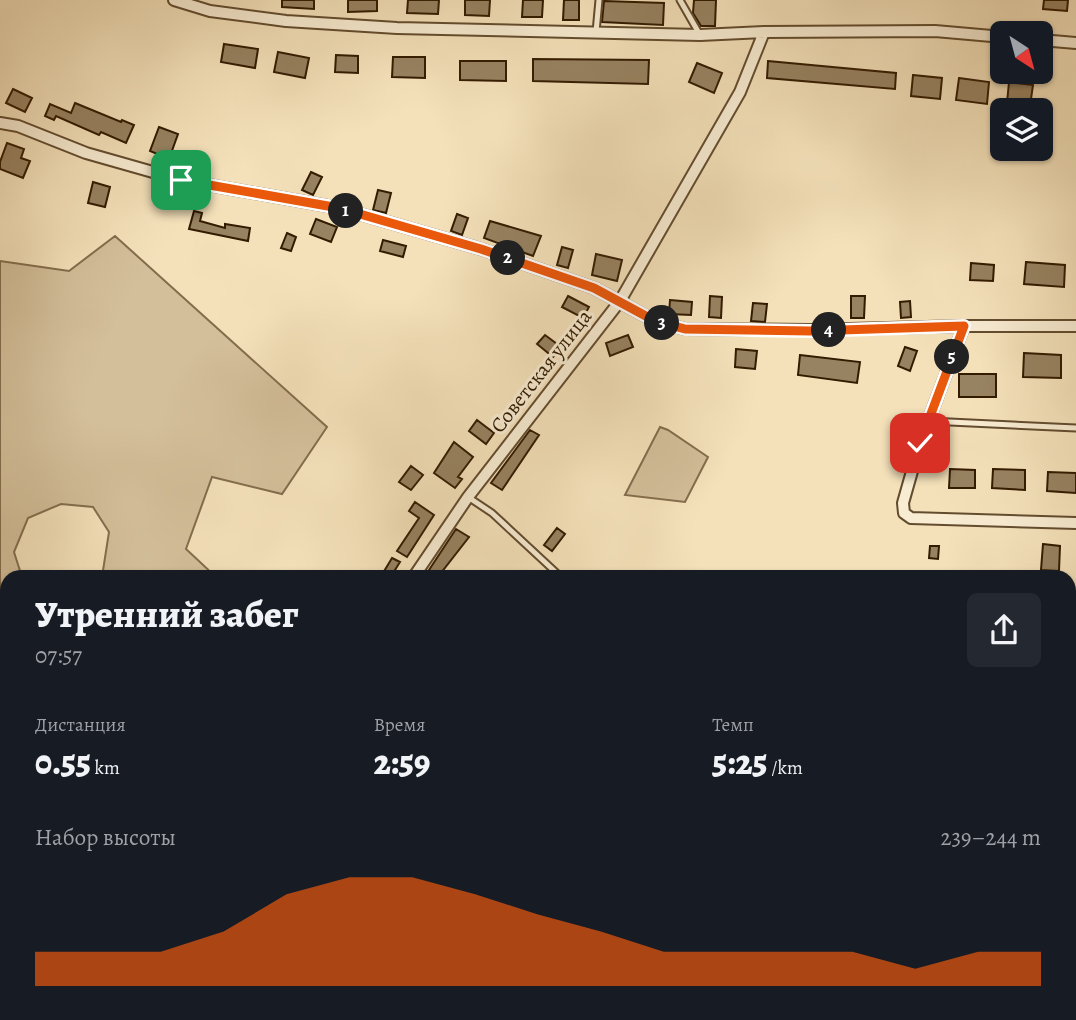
<!DOCTYPE html>
<html lang="ru">
<meta charset="utf-8">
<style>
:root{--surface:#171b24;--page:#242831;--text:#f1f3f6;--muted:#9ea1a6;--accent:#ea580c}
body{margin:0;font-family:Alegreya,serif;background:var(--page);color:var(--text);height:100vh;display:flex;flex-direction:column;font-size:26px;white-space:nowrap}
*{box-sizing:border-box;margin:0}
p{font-size:23px;color:var(--muted)}
.icon{flex:none;width:38px;height:38px;fill:none;stroke:currentColor;stroke-width:2;stroke-linecap:round;stroke-linejoin:round}
.map{position:relative;flex:1;overflow:hidden}
.drawer{position:absolute;left:0px;top:570px;width:1076px;height:450px;display:flex;flex-direction:column;background:var(--surface);border-radius:21px 21px 0 0;box-shadow:0 2px 5px #0004}
.drawer>*{flex:none}
.needle{width:46px;rotate:144deg}
.tools{position:absolute;left:990px;top:21px;display:grid;gap:14px}
.tools a{display:grid;place-items:center;width:63px;height:63px;border-radius:10px;background:var(--surface);box-shadow:0 2px 5px #0004;font-size:35px}
.pin{position:absolute;display:grid;place-items:center;width:60px;height:60px;color:#fff;margin:-30px;border-radius:14px;box-shadow:0 4px 10px #0006}
.km{position:absolute;width:35px;height:35px;margin:-18px;border-radius:50%;background:#222;color:#fff;font-size:19px;line-height:35px;text-align:center}
.round{display:grid;place-items:center;flex:none;width:74px;height:74px;border-radius:10px;background:var(--page)}
.headline{display:flex;align-items:center;justify-content:space-between;height:119px;padding:0 35px}
h1{font-size:38px;font-weight:800;line-height:52px}
.metrics{display:grid;grid-template-columns:repeat(3,1fr);gap:10px;height:119px;padding:7px 35px}
.metrics div{display:grid;align-content:center}
.metrics b{font-size:35px;font-weight:800}
.metrics small{font-size:19px;font-weight:400}
.metrics p{font-size:19px}
.chart{height:196px;padding:14px 35px}
.chart p{display:flex;justify-content:space-between}
.chart svg{width:100%;height:126px;margin-top:7px;fill:var(--accent);opacity:.7}
.map>svg:first-child{display:block}
</style>
<div class="map">
<svg width="1076" height="1020" viewBox="0 0 1076 1020">
<rect width="100%" height="100%" fill="#f4e1ba"/>
<filter id="stains"><feTurbulence type="fractalNoise" baseFrequency=".00286" numOctaves="4"/><feColorMatrix values="0 0 0 0 .2 0 0 0 0 .09 0 0 0 0 .02 0 0 0 .5 -.17"/></filter>
<radialGradient id="worn" r=".72"><stop offset=".6" stop-color="#630" stop-opacity="0"/><stop offset="1" stop-color="#630" stop-opacity=".3"/></radialGradient>
<path fill="#d3bf9a" stroke="#836d4d" stroke-width="2" d="M 115,236 L 327,427 L 282,494 L 212,477 L 186,549 L 216,577 L 102,577 L 109,532 L 93,507 L 61,504 L 28,518 L 14,552 L 22,577 L 7,578 L 7,738 L 0,743 L 0,261 L 69,271 Z
M 660,427 L 668,430 L 708,457 L 685,502 L 625,495 Z
M 1069,993 L 1076,1001 L 1076,1020 L 632,1020 L 620,1013 L 1069,1013 Z
M 199,1013 L 296,1013 L 287,1020 L 188,1020 Z"/>
<path fill="#b29e7b" stroke="#7f6a4a" stroke-width="2" d="M 1069,730 L 1076,730 L 1076,771 L 1069,773 Z"/>
<path fill="#978261" stroke="#331b00" stroke-width="2" d="M 282,0 L 314,0 L 314,9 L 282,7 Z
M 348,0 L 377,0 L 377,11 L 348,12 Z
M 408,0 L 439,0 L 438,14 L 407,13 Z
M 465,0 L 490,0 L 489,16 L 465,15 Z
M 523,0 L 543,0 L 542,17 L 522,17 Z
M 564,0 L 579,0 L 579,20 L 563,20 Z
M 694,0 L 716,0 L 715,26 L 701,26 L 693,13 Z
M 1044,0 L 1068,0 L 1067,11 L 1043,9 Z
M 604,1 L 664,3 L 663,25 L 602,22 Z
M 224,44 L 258,49 L 255,68 L 221,62 Z
M 278,52 L 309,58 L 305,78 L 274,72 Z
M 336,55 L 358,56 L 358,73 L 335,72 Z
M 393,57 L 425,57 L 425,78 L 392,77 Z
M 533,59 L 649,60 L 648,84 L 533,81 Z
M 460,61 L 506,61 L 506,81 L 460,80 Z
M 768,61 L 896,73 L 895,89 L 767,78 Z
M 697,63 L 722,73 L 714,93 L 689,82 Z
M 913,75 L 942,78 L 940,99 L 911,96 Z
M 959,78 L 989,82 L 987,104 L 956,100 Z
M 1009,82 L 1033,85 L 1030,106 L 1007,103 Z
M 13,89 L 32,98 L 25,112 L 6,103 Z
M 75,103 L 121,122 L 122,120 L 134,125 L 126,143 L 101,132 L 99,135 L 56,116 L 54,120 L 45,116 L 50,104 L 71,113 Z
M 159,127 L 178,134 L 169,159 L 150,151 Z
M 7,143 L 24,149 L 21,158 L 30,161 L 23,178 L 0,169 L 0,162 Z
M 311,172 L 322,177 L 313,195 L 302,190 Z
M 93,182 L 110,187 L 105,207 L 88,203 Z
M 378,190 L 391,193 L 386,213 L 373,210 Z
M 194,211 L 202,213 L 200,221 L 225,228 L 225,224 L 250,228 L 248,241 L 189,229 Z
M 457,214 L 468,218 L 462,235 L 451,231 Z
M 316,219 L 337,227 L 331,242 L 310,234 Z
M 490,221 L 541,236 L 533,256 L 484,238 Z
M 287,233 L 296,237 L 291,251 L 281,248 Z
M 383,240 L 406,246 L 403,257 L 380,251 Z
M 562,247 L 573,250 L 568,268 L 557,265 Z
M 596,254 L 622,260 L 617,281 L 592,275 Z
M 1026,262 L 1065,265 L 1064,287 L 1024,284 Z
M 971,263 L 994,265 L 993,281 L 970,280 Z
M 568,296 L 589,307 L 583,318 L 562,307 Z
M 710,296 L 722,297 L 721,318 L 709,317 Z
M 851,296 L 865,296 L 864,318 L 851,318 Z
M 670,300 L 692,302 L 691,315 L 669,314 Z
M 910,301 L 911,317 L 901,318 L 900,302 Z
M 753,303 L 767,304 L 765,322 L 751,321 Z
M 545,335 L 561,347 L 553,357 L 537,344 Z
M 628,335 L 633,347 L 610,356 L 606,343 Z
M 905,347 L 917,351 L 910,371 L 898,366 Z
M 736,349 L 757,351 L 755,369 L 735,367 Z
M 1024,353 L 1061,355 L 1061,378 L 1023,377 Z
M 800,355 L 860,362 L 857,383 L 798,375 Z
M 959,374 L 996,374 L 996,397 L 959,397 Z
M 477,420 L 494,433 L 486,444 L 469,431 Z
M 530,430 L 539,435 L 502,490 L 491,483 Z
M 454,442 L 473,457 L 458,477 L 462,479 L 455,488 L 434,473 Z
M 411,466 L 423,475 L 411,490 L 399,482 Z
M 950,469 L 975,470 L 975,488 L 949,488 Z
M 993,469 L 1025,470 L 1025,490 L 992,488 Z
M 1048,472 L 1076,473 L 1076,493 L 1047,491 Z
M 415,502 L 434,515 L 407,557 L 397,551 L 419,518 L 409,511 Z
M 557,528 L 565,534 L 552,551 L 544,545 Z
M 456,529 L 469,537 L 437,578 L 433,578 L 427,573 Z
M 1043,544 L 1060,546 L 1059,571 L 1041,570 Z
M 930,546 L 939,546 L 938,559 L 929,558 Z
M 392,558 L 400,562 L 390,578 L 383,573 Z"/>
<g fill="none" stroke-linecap="round" stroke-linejoin="round">
<g stroke="#634c2e" stroke-width="9">
<path id="lane" d="M 680,0 L 700,35
M 596,32 L 599,0
M 929,421 L 1076,428
M 468,497 L 492,513 L 562,578"/>
</g>
<g stroke="#634c2e" stroke-width="14">
<path id="street" d="M 174,0 L 210,11 L 286,21 L 397,28 L 700,35 L 764,32 L 935,31 L 1003,37
M 1041,40 L 1076,43
M 0,123 L 18,126 L 86,153 L 181,180 L 339,208 L 481,249 L 594,288 L 655,321 L 685,329 L 811,330 L 964,326 L 1076,326
M 964,326 L 920,443 L 903,503 L 904,513 L 911,518 L 1076,523
M 413,578 L 468,497 L 620,301 L 740,92 L 764,32
M 0,933 L 7,927"/>
</g>
<use href="#lane" stroke="#f8ecd2" stroke-width="5"/>
<use href="#street" stroke="#f8ecd2" stroke-width="10"/>
</g>
<g fill="none" stroke-linecap="round" stroke-linejoin="round">
<g stroke="#fff" stroke-width="14">
<path id="route" d="M 181,180 L 339,208 L 481,249 L 594,288 L 655,321 L 685,329 L 811,331 L 964,326 L 920,443"/>
</g>
<use href="#route" stroke="#ea580c" stroke-width="9"/>
</g>
<g text-anchor="middle" dominant-baseline="central" stroke-width="6" stroke-linejoin="round" paint-order="stroke">
<g font-size="21" fill="#331b00" stroke="#f8ecd2">
<text transform="translate(541 371) rotate(-52)">Советская улица</text>
</g>
</g>
<rect width="100%" height="100%" filter="url(#stains)"/>
<rect width="100%" height="100%" fill="url(#worn)"/>
</svg>
<div class="tools">
<a><svg class="needle" viewBox="-14 -14 28 28"><path d="M0-13l5 13h-10z" fill="#e53935"/><path d="M0 13l5-13h-10z" fill="#9ea1a6"/></svg></a>
<a><svg class="icon" aria-label="layers" viewBox="0 0 24 24"><path d="M12 4l9 5-9 5-9-5zM3 14l9 5 9-5"/></svg></a>
</div>
<div class="pin" style="left:181px;top:180px;background:#1e9e55"><svg class="icon" aria-label="arrive" viewBox="0 0 24 24"><path d="M6 21V4h12l-3 4 3 4H6"/></svg></div>
<div class="pin" style="left:920px;top:443px;background:#d93025"><svg class="icon" aria-label="check" viewBox="0 0 24 24"><path d="M5 12l5 5 9-10"/></svg></div>
<b class="km" style="left:346px;top:211px">1</b>
<b class="km" style="left:508px;top:258px">2</b>
<b class="km" style="left:662px;top:323px">3</b>
<b class="km" style="left:829px;top:330px">4</b>
<b class="km" style="left:952px;top:357px">5</b>
<section class="drawer">
<div class="headline"><div><h1>Утренний забег</h1><p>07:57</p></div><a class="round"><svg class="icon" aria-label="share" viewBox="0 0 24 24"><path d="M12 15V3M7 8l5-5 5 5M5 13v7h14v-7"/></svg></a></div>
<div class="metrics">
<div><p>Дистанция</p><b>0.55<small> km</small></b></div>
<div><p>Время</p><b>2:59</b></div>
<div><p>Темп</p><b>5:25<small> /km</small></b></div>
</div>
<div class="chart"><p><span>Набор высоты</span>239–244 m</p>
<svg viewBox="0 0 160 44" preserveAspectRatio="none"><path d="M0 44V32L10 32L20 32L30 25L40 12L50 6L60 6L70 12L80 19L90 25L100 32L110 32L120 32L130 32L140 38L150 32L160 32V44z"/></svg>
</div>
</section>
</div>
